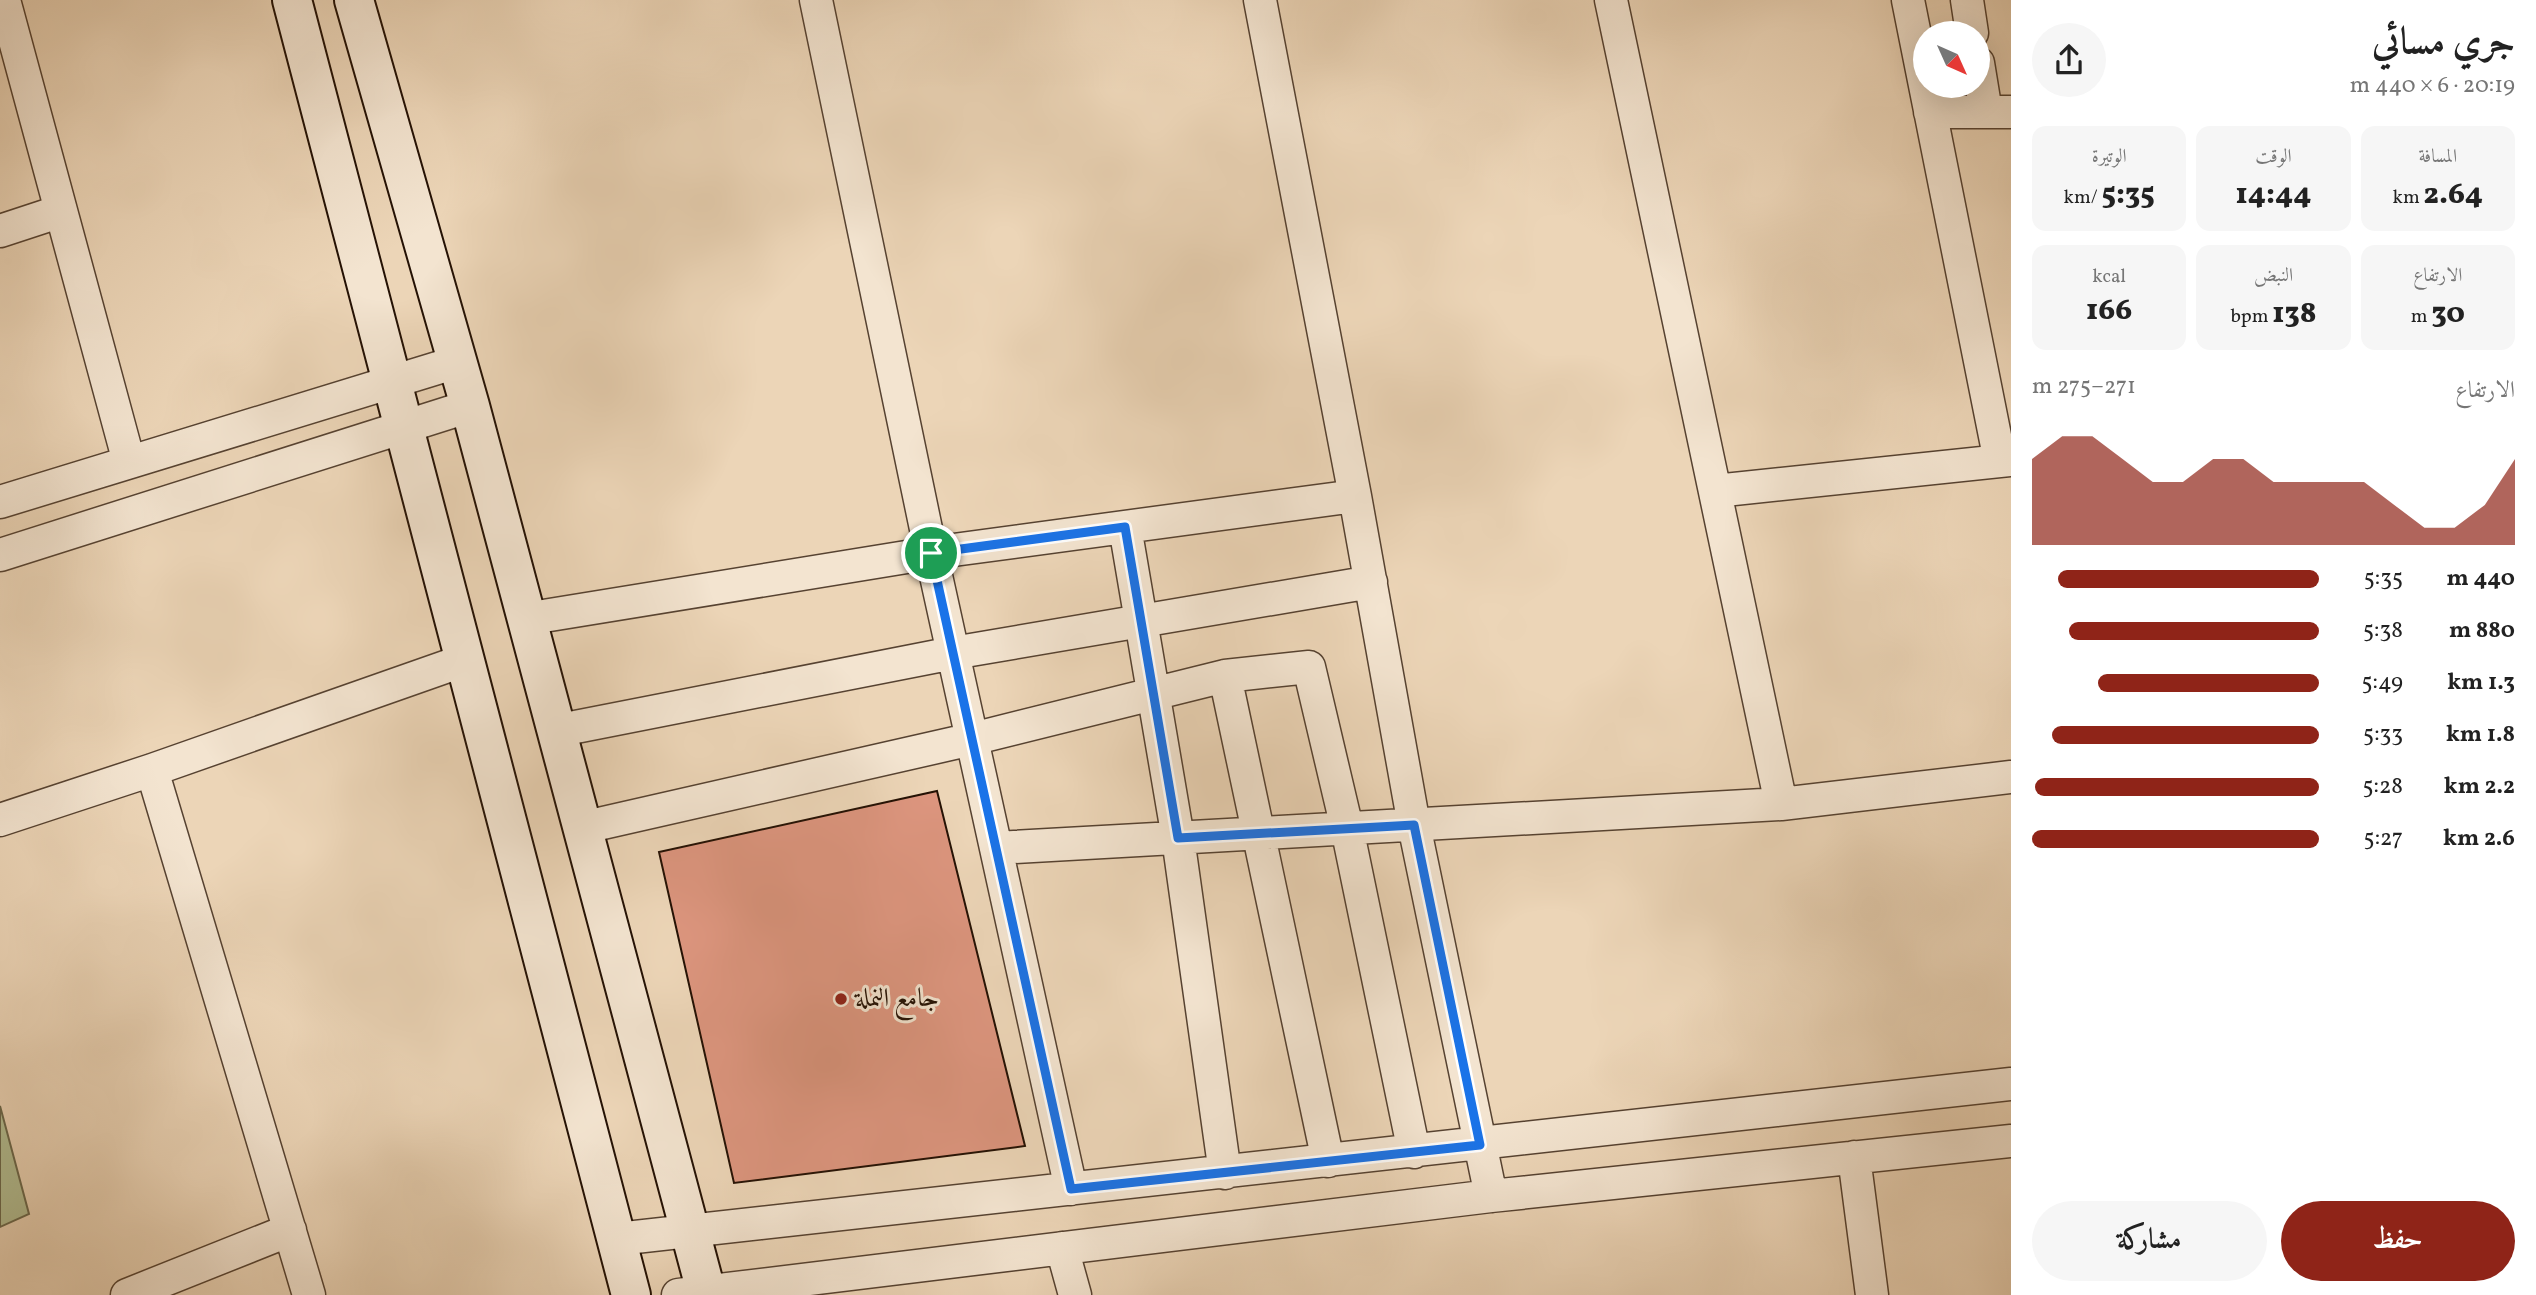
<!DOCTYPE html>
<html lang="ar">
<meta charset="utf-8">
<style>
:root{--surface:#fff;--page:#f6f6f6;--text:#222;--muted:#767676;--accent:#8f2418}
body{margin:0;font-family:Vollkorn,Amiri,serif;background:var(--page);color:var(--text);direction:rtl;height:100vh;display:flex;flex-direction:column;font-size:26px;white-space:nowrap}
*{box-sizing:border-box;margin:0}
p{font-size:23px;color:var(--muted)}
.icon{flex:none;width:38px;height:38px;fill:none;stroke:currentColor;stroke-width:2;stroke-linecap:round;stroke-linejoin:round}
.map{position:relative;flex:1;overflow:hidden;direction:ltr}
.drawer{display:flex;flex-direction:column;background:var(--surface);width:525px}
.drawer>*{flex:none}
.needle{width:46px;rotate:135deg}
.fabs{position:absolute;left:1913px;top:21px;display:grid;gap:14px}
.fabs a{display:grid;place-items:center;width:77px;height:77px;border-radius:50%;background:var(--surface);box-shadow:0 7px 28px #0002;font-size:35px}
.pin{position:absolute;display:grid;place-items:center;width:60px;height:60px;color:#fff;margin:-30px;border:4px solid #fff;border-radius:50%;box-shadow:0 2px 7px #0007}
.round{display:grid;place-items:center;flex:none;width:74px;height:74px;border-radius:37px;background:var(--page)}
.summary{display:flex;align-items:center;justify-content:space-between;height:119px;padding:0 21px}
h1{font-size:38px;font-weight:800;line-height:52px}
.figures{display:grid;grid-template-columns:repeat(3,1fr);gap:10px;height:119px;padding:7px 21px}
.figures div{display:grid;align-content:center;border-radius:14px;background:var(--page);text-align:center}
.figures b{font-size:30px;font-weight:800}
.figures small{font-size:19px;font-weight:400}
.figures p{font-size:19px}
.chart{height:196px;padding:14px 21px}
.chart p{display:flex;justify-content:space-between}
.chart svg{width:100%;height:126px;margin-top:7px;fill:var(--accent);opacity:.7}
.button{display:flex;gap:14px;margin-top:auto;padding:14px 21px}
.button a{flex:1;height:80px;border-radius:42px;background:var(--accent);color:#fff;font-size:28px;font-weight:800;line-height:80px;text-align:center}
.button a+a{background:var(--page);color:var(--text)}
ul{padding:0 21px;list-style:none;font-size:23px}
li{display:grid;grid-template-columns:112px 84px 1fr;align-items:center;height:52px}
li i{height:18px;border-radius:9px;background:var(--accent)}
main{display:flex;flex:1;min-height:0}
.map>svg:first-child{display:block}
</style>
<main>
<section class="drawer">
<div class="summary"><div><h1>جري مسائي</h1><p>20:19 · 6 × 440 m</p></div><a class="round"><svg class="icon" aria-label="share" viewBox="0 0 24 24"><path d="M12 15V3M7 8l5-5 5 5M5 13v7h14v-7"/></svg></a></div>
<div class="figures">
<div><p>المسافة</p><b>2.64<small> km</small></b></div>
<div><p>الوقت</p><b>14:44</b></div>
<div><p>الوتيرة</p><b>5:35<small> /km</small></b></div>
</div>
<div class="figures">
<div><p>الارتفاع</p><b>30<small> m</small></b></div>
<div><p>النبض</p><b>138<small> bpm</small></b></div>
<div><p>kcal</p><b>166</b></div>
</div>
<div class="chart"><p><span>الارتفاع</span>271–275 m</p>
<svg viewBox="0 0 160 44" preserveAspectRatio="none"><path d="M0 44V14L10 6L20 6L30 14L40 22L50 22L60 14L70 14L80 22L90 22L100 22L110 22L120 30L130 38L140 38L150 30L160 14V44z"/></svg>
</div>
<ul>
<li><b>440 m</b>5:35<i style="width:91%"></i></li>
<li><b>880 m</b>5:38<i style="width:87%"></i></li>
<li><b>1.3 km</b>5:49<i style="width:77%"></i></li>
<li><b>1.8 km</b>5:33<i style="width:93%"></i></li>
<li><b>2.2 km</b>5:28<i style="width:99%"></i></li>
<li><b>2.6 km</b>5:27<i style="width:100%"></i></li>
</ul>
<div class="button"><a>حفظ</a><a>مشاركة</a></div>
</section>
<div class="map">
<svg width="2011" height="1295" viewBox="0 0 2011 1295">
<rect width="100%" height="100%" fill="#ecd5b7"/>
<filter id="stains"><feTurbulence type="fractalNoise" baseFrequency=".00286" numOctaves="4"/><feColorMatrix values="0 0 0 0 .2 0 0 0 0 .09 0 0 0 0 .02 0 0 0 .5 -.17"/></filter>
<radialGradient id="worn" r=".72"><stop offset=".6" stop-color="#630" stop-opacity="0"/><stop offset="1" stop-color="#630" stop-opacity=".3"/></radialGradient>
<path fill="#b2be93" stroke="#6b684c" stroke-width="2" d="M 0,1106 L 29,1214 L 0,1227 Z"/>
<path fill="#dc957e" stroke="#241104" stroke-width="2" d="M 937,791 L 1025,1146 L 734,1183 L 659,852 Z"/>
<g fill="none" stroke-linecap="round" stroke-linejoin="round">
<g stroke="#564231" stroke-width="35">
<path id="street" d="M 4,0 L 129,462
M 816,0 L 931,553 L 1071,1189
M 1260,0 L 1355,496 L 1414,825 L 1491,1196
M 1611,0 L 1781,804
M 1908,0 L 2000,461
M 1967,0 L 1972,33
M 1978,63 L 1986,112
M 1930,112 L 2011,112
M 0,231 L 61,211
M 1715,491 L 2011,460
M 0,502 L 457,362
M 1125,527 L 1178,838 L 1225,1173
M 0,555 L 470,406
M 525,619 L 931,553 L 1355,496
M 1225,676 L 1328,1161
M 555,731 L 953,653 L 1371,582
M 152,770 L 309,1295
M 0,820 L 152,770 L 465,660
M 581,828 L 972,739 L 1225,676 L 1309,667 L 1347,828 L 1414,1152
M 996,848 L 1781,804 L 2011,777
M 1854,1157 L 1872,1295
M 617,1239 L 2011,1084
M 1062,1248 L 1075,1295
M 127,1295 L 290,1230
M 678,1295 L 1491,1196 L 2011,1141"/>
</g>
<g stroke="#241104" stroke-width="42">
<path id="secondary" d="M 292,0 L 631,1295
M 354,0 L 470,406 L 707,1295"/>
</g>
<use href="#street" stroke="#f3e4d0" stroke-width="32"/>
<use href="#secondary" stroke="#f3e4d0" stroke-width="38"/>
</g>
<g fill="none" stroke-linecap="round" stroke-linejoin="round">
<g stroke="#fff" stroke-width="14">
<path id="route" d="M 1125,527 L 1178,838 L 1414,825 L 1480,1145 L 1071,1189 L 931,553 Z"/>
</g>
<use href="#route" stroke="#1a73e8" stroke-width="9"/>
</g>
<circle fill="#8f2418" stroke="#f3e4d0" stroke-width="2.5" cx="841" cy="999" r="7"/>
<g text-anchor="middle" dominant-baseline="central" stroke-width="6" stroke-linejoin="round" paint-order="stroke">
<g font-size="26" fill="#241104" stroke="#f3e4d0" text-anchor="start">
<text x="855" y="999">جامع النملة</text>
</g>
</g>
<rect width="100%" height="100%" filter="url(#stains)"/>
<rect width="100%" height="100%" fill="url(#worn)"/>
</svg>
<div class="fabs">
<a><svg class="needle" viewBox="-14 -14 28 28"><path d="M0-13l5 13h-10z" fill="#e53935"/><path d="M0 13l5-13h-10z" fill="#767676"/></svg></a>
</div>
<div class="pin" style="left:931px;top:553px;background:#1e9e55"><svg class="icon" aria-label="arrive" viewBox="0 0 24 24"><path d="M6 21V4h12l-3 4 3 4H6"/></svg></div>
</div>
</main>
